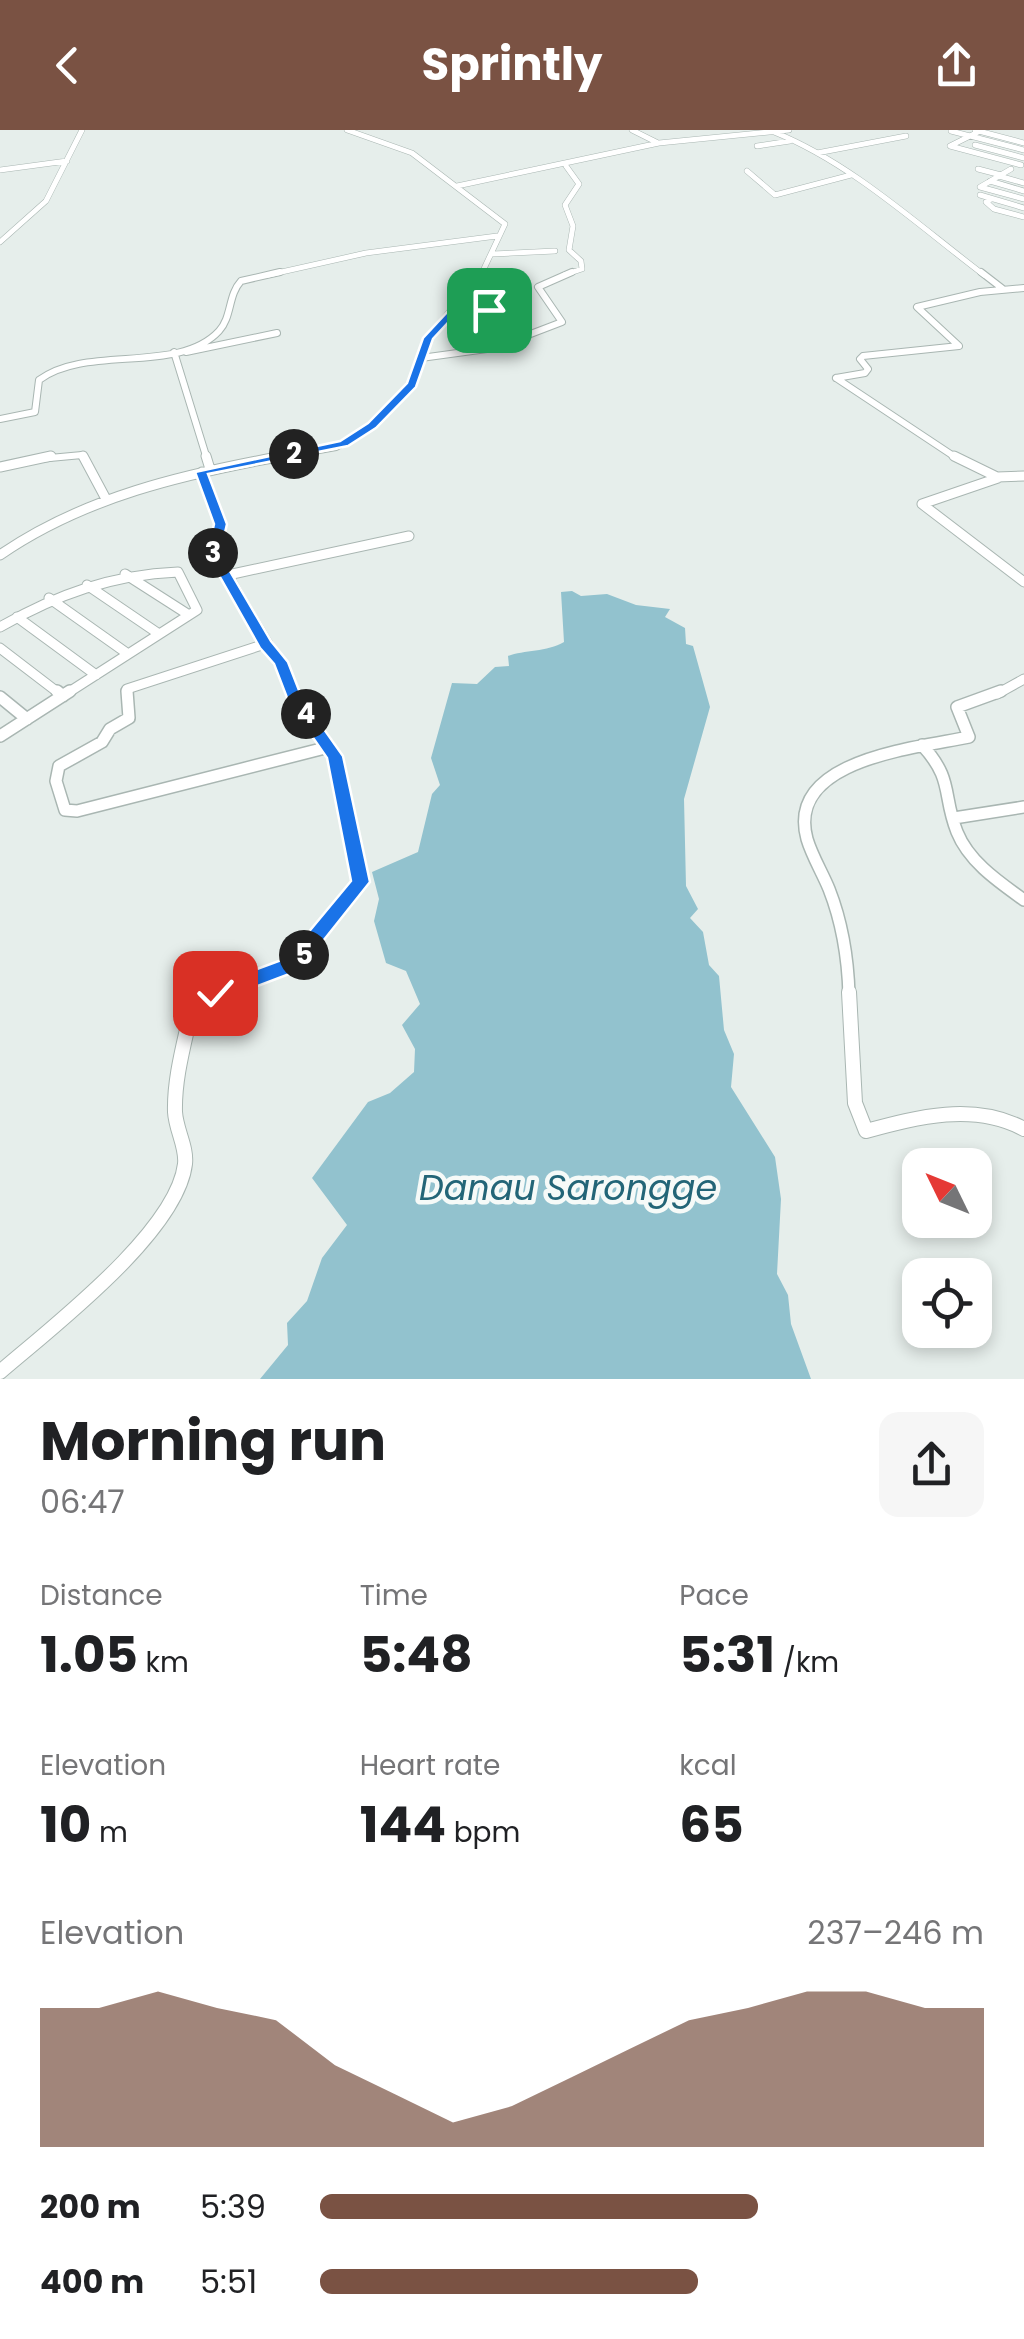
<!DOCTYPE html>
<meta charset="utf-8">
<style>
:root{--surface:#fff;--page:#f6f6f6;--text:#202124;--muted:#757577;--accent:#7a5243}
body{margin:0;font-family:Poppins,sans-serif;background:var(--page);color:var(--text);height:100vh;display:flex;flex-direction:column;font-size:38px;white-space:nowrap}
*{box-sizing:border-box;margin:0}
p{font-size:32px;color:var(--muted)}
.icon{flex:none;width:55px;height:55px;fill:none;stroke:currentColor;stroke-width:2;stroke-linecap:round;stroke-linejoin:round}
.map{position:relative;height:1249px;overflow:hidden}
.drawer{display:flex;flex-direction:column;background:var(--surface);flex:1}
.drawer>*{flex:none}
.needle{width:65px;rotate:313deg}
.tools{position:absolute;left:902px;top:1018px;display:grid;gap:20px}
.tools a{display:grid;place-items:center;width:90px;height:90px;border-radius:20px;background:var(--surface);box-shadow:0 5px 15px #0003;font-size:50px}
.pin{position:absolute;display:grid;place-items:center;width:85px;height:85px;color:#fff;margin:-42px;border-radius:20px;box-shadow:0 5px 15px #0006}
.km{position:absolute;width:50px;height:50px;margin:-25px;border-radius:50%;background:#222;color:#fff;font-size:28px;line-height:50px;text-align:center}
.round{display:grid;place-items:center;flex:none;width:105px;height:105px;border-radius:20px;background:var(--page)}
.overview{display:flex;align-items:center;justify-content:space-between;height:170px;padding:0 40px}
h1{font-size:55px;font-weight:700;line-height:75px}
.figures{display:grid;grid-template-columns:repeat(3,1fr);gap:15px;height:170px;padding:10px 40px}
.figures div{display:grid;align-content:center}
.figures b{font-size:50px;font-weight:700}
.figures small{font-size:28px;font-weight:400}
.figures p{font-size:28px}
.chart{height:280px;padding:20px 40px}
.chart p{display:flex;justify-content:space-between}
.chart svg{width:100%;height:180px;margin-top:10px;fill:var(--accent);opacity:.7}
ul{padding:0 40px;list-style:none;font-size:32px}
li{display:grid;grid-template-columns:160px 120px 1fr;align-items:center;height:75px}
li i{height:25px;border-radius:12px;background:var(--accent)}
header{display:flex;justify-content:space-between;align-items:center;height:130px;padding:0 40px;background:var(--accent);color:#fff;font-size:45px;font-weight:700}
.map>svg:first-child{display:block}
</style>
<header><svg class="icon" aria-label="back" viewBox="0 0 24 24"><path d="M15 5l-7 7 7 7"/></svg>Sprintly<svg class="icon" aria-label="share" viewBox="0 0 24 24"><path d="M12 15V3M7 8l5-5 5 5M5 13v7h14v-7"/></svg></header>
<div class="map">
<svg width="1024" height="1249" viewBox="0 0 1024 1249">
<rect width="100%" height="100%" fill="#e6eeeb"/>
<path fill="#92c2ce" d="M 572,461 L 581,466 L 607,464 L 636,475 L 670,479 L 665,487 L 685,498 L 686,514 L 693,516 L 710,577 L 684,669 L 686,756 L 698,779 L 690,788 L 703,802 L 709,835 L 719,846 L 724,900 L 734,924 L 731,957 L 775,1027 L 781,1069 L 777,1144 L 788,1165 L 791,1194 L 811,1249 L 260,1249 L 288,1215 L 287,1193 L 307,1171 L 322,1128 L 347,1095 L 312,1048 L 368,972 L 390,963 L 414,942 L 415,919 L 402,895 L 420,874 L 406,841 L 386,833 L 374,791 L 379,769 L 372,742 L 418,722 L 432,664 L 440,655 L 431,628 L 452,553 L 477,554 L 495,537 L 509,536 L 508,526 C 524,520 547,522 564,512 L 561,462 Z"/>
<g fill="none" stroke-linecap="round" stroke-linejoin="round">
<g stroke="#a9b6b2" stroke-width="6">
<path id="street-far4" d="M 347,0 L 412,23 L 505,94 L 481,145
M 632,0 L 658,13
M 975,0 L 1024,13
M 982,0 L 950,16 L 1021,35
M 951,1 L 1024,20
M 774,2 C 851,33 918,95 984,145
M 975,15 L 1024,28
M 757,16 L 790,11
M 817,23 L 906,6
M 978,39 L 1001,45
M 1011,39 L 980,57 L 1024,69
M 0,40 L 67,31
M 747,41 L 775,65 L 851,45
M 999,46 L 1024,53
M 990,51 L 1024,61
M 457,56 L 659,13 L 789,0
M 980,65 L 1024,78
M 991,69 L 986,72 L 994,79 L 1024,87
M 0,112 L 46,71 L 82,0
M 492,124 L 555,121
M 268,145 L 366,123 L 497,106
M 564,145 L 582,139 L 581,131 L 569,120 L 573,96 L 565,75 L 579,54 L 566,36"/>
</g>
<g stroke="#a9b6b2" stroke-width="8">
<path id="street-far3" d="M 981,142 L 1003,159
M 467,166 L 489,180 L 515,211
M 174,222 L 207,329
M 186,222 L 277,203
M 421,228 L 494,218 L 562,192 L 538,157 L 572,142
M 836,248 L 865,243 L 868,239 L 860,229 L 863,226 L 959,216 L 917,177 L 980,162 L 1024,158
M 836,248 L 958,329
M 0,289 L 35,282 L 39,250 C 87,214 178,245 219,201 C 232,187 228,165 241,151 L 280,142
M 39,329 L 82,325 L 84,329
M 269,329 L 336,317 L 372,296 L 412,254 L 424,215 L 482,142"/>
</g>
<g stroke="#a9b6b2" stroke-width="11">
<path id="street-far2" d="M 83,326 L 106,369
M 206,326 L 210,339
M 954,326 L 997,347 L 1024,346
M 0,337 L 51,326
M 202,342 L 221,393 L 213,424 L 228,445 L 409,406
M 998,348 L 922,374 L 1024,452
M 0,425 C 84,367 184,344 283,326
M 125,444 L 189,485
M 228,445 C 248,486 277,521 292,564
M 87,455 L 159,504
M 49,468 L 128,524
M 17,487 L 96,545
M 0,497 C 58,464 111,445 178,442 L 197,480 L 66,564
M 0,518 L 60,564
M 127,564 L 127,559 L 265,514
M 997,564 L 1024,549"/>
</g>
<g stroke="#a9b6b2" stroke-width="14">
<path id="street-far1" d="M 57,561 L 63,566
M 127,561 L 129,588 L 110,599 L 102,612 L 59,636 L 56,651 L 65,680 L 77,681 L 329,617
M 0,567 L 27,589
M 0,606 L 70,561
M 922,615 C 954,650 942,664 957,702 C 969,732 999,752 1024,770
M 954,688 L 1024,677
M 213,865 L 232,854 L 293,834 L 360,752 L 335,626 L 291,561
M 849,865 C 848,829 842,792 829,759 C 822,742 812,726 807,709 C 785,629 917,618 969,607 L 957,577 L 1001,561"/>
</g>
<g stroke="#a9b6b2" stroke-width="16">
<path id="street" d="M 849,862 L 855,973 L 866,1001 C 918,987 974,972 1024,999
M 0,1242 C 51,1198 177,1102 185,1034 C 187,1017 176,1000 175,982 C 174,947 185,911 192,877 L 217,862"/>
</g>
<use href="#street-far4" stroke="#fff" stroke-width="5"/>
<use href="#street-far3" stroke="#fff" stroke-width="6"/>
<use href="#street-far2" stroke="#fff" stroke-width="9"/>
<use href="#street-far1" stroke="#fff" stroke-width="11"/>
<use href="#street" stroke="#fff" stroke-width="14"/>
</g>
<path fill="#1a73e8" stroke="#fff" stroke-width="2.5" d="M 464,164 L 470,164 L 494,180 L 485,182 L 468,171 L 433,209 L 416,257 L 376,298 L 348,316 L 208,344 L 227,394 L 220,424 L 271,511 L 288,532 L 302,568 L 343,626 L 370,752 L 300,840 L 215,872 L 208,869 L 208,857 L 287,828 L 351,751 L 327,628 L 289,573 L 274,534 L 260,518 L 207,424 L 214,394 L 195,342 L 340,311 L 368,293 L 407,253 L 423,208 Z"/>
<g text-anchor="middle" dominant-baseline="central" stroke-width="9" stroke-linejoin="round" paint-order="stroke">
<g font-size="35" font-style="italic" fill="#236577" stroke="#f6faf8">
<text x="568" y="1057">Danau Sarongge</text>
</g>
</g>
</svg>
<div class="tools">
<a><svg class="needle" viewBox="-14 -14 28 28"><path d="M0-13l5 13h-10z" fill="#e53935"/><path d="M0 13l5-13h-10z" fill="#757577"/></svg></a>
<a><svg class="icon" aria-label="locate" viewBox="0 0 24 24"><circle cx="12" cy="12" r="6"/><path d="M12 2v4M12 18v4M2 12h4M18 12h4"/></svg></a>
</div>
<div class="pin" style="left:489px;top:180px;background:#1e9e55"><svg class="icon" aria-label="arrive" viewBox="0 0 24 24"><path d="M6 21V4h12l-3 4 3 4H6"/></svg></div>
<div class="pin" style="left:215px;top:863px;background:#d93025"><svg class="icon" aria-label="check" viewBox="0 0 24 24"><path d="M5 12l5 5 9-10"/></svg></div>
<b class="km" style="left:294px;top:324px">2</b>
<b class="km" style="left:213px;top:423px">3</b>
<b class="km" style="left:306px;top:584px">4</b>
<b class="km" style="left:304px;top:825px">5</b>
</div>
<section class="drawer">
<div class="overview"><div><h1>Morning run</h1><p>06:47</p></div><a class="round"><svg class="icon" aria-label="share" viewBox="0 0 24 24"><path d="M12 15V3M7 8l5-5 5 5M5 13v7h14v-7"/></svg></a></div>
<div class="figures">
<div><p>Distance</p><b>1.05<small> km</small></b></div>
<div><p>Time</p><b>5:48</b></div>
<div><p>Pace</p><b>5:31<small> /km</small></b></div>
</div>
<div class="figures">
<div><p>Elevation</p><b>10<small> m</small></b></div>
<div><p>Heart rate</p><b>144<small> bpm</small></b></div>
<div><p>kcal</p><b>65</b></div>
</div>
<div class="chart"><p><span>Elevation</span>237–246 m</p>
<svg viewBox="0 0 160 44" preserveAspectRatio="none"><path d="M0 44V10L10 10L20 6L30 10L40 13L50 24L60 31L70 38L80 34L90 27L100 20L110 13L120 10L130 6L140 6L150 10L160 10V44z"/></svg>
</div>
<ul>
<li><b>200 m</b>5:39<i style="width:66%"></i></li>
<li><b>400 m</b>5:51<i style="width:57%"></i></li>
</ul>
</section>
